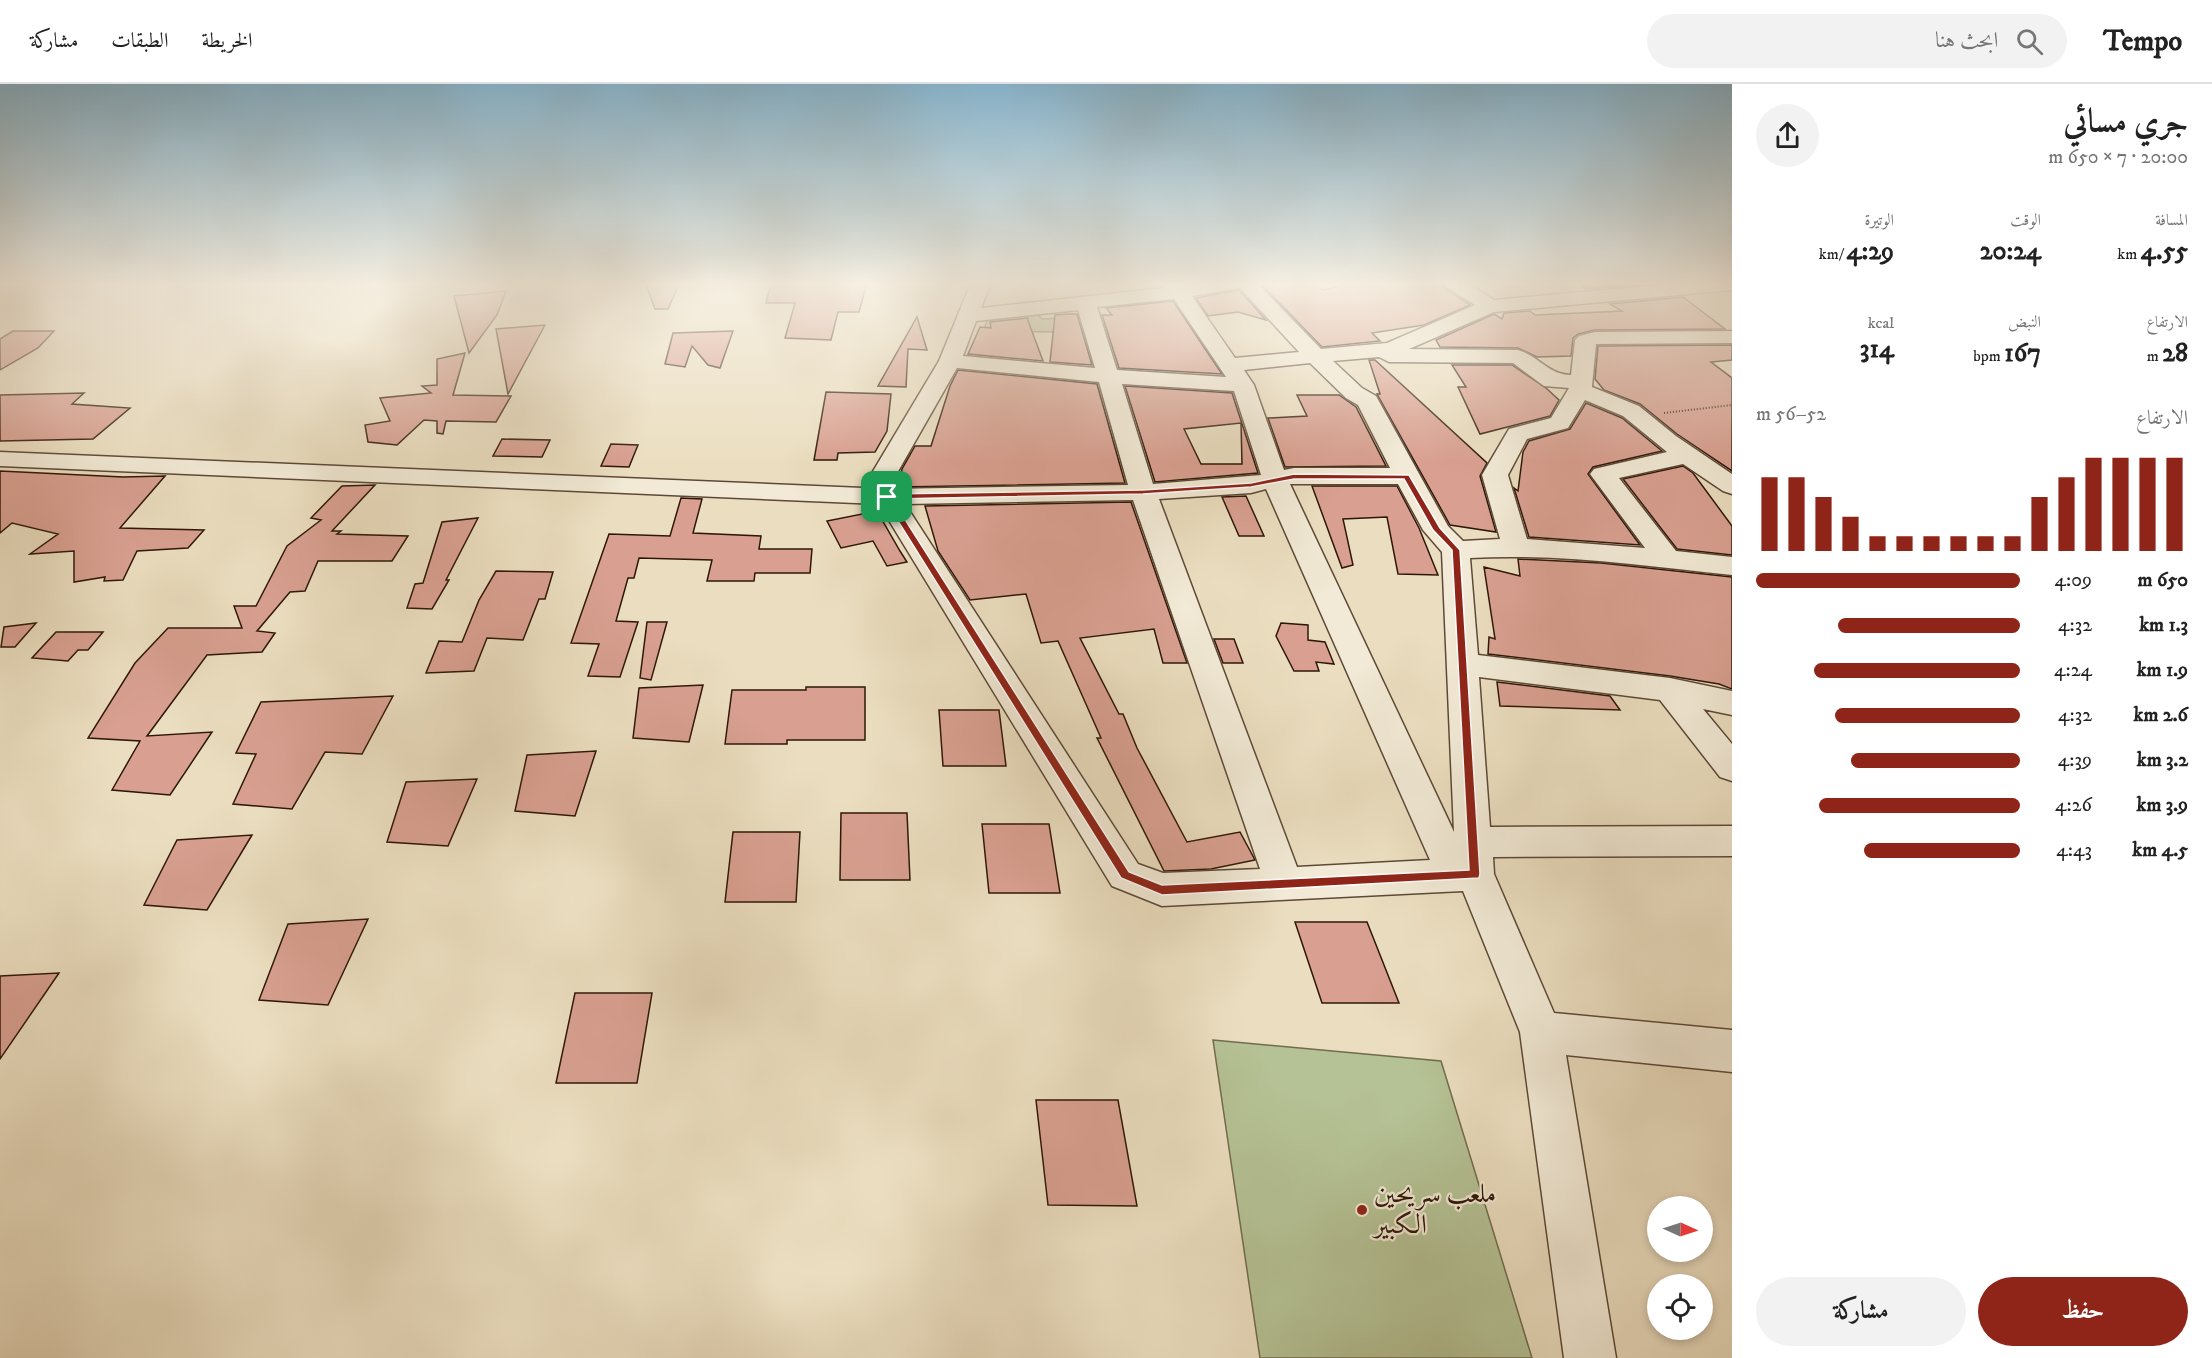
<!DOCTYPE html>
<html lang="ar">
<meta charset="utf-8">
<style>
:root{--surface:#fff;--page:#f2f2f2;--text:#222;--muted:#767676;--line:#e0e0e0;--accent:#8f2418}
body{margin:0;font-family:"IM FELL DW Pica",Amiri,serif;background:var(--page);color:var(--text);direction:rtl;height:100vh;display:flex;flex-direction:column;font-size:22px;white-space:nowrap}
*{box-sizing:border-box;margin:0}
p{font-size:20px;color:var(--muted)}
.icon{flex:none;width:33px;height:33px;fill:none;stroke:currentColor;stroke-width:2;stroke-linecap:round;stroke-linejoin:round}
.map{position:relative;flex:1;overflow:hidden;direction:ltr}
.side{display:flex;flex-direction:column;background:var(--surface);width:480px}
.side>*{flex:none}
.needle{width:39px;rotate:93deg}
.fabs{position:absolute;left:1647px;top:1112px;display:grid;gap:12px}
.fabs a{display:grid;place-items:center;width:66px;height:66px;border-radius:50%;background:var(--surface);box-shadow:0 3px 9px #0003;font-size:30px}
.pin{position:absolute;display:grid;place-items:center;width:51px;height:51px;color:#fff;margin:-26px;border-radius:12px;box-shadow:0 3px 9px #0006}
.round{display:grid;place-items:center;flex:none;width:63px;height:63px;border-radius:32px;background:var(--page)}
.head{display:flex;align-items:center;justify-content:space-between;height:102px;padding:0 24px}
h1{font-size:33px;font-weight:800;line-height:45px}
.stats{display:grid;grid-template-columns:repeat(3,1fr);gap:9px;height:102px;padding:6px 24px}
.stats div{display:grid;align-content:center}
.stats b{font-size:26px;font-weight:800}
.stats small{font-size:16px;font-weight:400}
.stats p{font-size:16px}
.chart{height:168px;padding:12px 24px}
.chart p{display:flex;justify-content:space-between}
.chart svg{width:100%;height:108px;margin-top:6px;stroke:var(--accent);stroke-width:6}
.cta{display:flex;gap:12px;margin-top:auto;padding:12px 24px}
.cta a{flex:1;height:69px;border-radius:36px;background:var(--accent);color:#fff;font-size:24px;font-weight:800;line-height:69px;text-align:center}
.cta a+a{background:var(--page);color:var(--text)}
ul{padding:0 24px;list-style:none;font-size:20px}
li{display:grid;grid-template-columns:96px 72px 1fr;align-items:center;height:45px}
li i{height:15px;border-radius:8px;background:var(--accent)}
header{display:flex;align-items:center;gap:36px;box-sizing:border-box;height:84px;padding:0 30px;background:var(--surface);border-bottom:2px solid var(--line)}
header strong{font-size:28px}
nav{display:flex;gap:33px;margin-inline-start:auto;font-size:21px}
.search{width:420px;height:54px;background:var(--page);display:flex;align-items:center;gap:15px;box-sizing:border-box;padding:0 21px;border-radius:33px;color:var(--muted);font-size:22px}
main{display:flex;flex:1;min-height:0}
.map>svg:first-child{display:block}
</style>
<header>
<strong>Tempo</strong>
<div class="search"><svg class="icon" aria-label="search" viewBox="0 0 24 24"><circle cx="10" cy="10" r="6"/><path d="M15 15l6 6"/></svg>ابحث هنا</div>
<nav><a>الخريطة</a><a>الطبقات</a><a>مشاركة</a></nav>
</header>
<main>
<section class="side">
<div class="head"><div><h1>جري مسائي</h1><p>20:00 · 7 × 650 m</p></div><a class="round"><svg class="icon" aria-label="share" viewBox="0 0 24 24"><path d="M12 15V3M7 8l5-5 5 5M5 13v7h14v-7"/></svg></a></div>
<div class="stats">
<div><p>المسافة</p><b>4.55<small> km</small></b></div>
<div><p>الوقت</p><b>20:24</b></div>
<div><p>الوتيرة</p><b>4:29<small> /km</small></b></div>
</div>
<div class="stats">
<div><p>الارتفاع</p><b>28<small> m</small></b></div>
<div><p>النبض</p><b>167<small> bpm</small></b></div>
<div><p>kcal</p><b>314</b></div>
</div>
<div class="chart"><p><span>الارتفاع</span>52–56 m</p>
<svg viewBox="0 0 160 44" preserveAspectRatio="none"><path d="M5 44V14M15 44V14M25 44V22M35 44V30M45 44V38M55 44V38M65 44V38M75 44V38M85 44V38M95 44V38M105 44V22M115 44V14M125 44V6M135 44V6M145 44V6M155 44V6"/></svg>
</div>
<ul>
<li><b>650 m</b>4:09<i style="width:100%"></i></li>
<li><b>1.3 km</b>4:32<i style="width:69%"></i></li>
<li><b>1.9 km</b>4:24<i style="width:78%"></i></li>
<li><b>2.6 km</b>4:32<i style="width:70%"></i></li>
<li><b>3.2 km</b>4:39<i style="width:64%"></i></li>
<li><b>3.9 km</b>4:26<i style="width:76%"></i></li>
<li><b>4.5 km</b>4:43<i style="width:59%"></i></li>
</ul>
<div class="cta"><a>حفظ</a><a>مشاركة</a></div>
</section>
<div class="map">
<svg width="1732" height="1274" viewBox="0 0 1732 1274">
<rect width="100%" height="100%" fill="#ebdec0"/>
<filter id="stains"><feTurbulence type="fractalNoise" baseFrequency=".00333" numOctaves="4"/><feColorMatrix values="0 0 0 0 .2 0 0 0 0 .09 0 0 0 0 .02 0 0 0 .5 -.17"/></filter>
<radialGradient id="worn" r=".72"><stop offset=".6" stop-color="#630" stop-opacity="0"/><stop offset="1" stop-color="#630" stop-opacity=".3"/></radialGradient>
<path fill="#b5c295" stroke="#726c4f" stroke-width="1.5" d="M 1028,230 L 1038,231 L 1042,235 L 1060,234 L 1058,248 L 983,247 L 988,235 L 1009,234 L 1013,242 L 1027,242 Z
M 1213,956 L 1441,977 L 1532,1274 L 1260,1274 Z"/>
<path fill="#d9a091" stroke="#2e1709" stroke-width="1.5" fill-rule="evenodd" d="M 771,199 L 867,199 L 859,228 L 838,228 L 831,256 L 785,254 L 795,219 L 766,219 Z
M 1260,199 L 1313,199 L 1323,206 L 1355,199 L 1442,199 L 1446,205 L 1470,221 L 1424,241 L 1372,249 L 1380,257 L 1322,263 Z
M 1576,199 L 1635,199 L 1639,201 L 1586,205 Z
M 679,200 L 668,225 L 655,225 L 646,201 Z
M 1239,206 L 1266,236 L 1238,228 L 1208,232 L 1196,214 Z
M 506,207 L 497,231 L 469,269 L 454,212 Z
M 1683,213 L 1725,245 L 1594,246 L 1578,250 L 1573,254 L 1571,272 L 1537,273 L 1518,264 L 1440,263 L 1436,256 L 1494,230 L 1502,235 L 1504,229 L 1530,227 L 1535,231 L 1622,227 L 1610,220 Z
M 1173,217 L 1222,290 L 1119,284 L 1102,231 L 1112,231 L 1106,224 Z
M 1067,230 L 1077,230 L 1092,281 L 1050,278 L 1055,231 Z
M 917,233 L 927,266 L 908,265 L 906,303 L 878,302 Z
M 1027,234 L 1043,277 L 968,270 L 980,243 L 991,244 L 990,238 Z
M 545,241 L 508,310 L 496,245 Z
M 13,247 L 54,247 L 38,264 L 0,286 L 0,255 Z
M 733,247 L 720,284 L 708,281 L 692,262 L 685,283 L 665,280 L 673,249 Z
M 1732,261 L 1732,276 L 1711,278 L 1732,294 L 1732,387 L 1677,350 L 1640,320 L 1604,306 L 1595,295 L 1598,262 Z
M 465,269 L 453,311 L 511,312 L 496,338 L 446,337 L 443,350 L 437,349 L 437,337 L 424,336 L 397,361 L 368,358 L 365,341 L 390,337 L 380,314 L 431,309 L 422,302 L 437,301 L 437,275 Z
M 1369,276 L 1375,276 L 1487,379 L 1480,392 L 1496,448 L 1450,441 L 1377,310 L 1380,310 Z
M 1452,281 L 1512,281 L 1546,304 L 1559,316 L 1550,332 L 1480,350 L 1458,303 L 1466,303 Z
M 958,286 L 1097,300 L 1125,399 L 898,403 L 902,385 L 915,362 L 931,362 L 950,302 Z
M 1125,302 L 1232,309 L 1258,389 L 1155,398 ZM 1241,339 L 1242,380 L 1201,380 L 1184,345 Z
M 826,308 L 891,310 L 887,347 L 875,368 L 838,369 L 837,376 L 814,376 Z
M 84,309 L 72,320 L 130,324 L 93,355 L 0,357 L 0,311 Z
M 1297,311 L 1339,311 L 1356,323 L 1386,382 L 1285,383 L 1268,334 L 1307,332 Z
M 1586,319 L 1622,334 L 1662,367 L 1593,383 L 1588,390 L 1640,461 L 1529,453 L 1514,404 L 1518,407 L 1523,368 L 1529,357 L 1570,345 Z
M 502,355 L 550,356 L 542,373 L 493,372 Z
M 611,360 L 638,361 L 629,383 L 601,382 Z
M 1683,382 L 1693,389 L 1732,442 L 1732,471 L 1677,465 L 1623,395 Z
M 0,387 L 123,393 L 165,392 L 120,444 L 204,446 L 188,464 L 137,467 L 123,496 L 104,497 L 105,493 L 74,498 L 74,467 L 30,470 L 58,450 L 12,439 L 0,449 Z
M 375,401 L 332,447 L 341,447 L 337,450 L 408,452 L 392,477 L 318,477 L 305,507 L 290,508 L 257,547 L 275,549 L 262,568 L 207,571 L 147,652 L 212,648 L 170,711 L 112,706 L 140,657 L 88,654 L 135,579 L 168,544 L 242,544 L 234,522 L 256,522 L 287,462 L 321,436 L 311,434 L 342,402 Z
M 1312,402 L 1397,402 L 1419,444 L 1438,491 L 1398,490 L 1387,433 L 1343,435 L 1353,481 L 1342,484 Z
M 1246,412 L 1264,452 L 1239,452 L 1222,413 Z
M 681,414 L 702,415 L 693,449 L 761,452 L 759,465 L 812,465 L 810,489 L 755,489 L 754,497 L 707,497 L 712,476 L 639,474 L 634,494 L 628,494 L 616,537 L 638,538 L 620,593 L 588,592 L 599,560 L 571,559 L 609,450 L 670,452 Z
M 1131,418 L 1187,579 L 1163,579 L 1154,545 L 1080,554 L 1119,630 L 1123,630 L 1137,664 L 1187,758 L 1240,748 L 1255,776 L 1211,785 L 1164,787 L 1097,654 L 1101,654 L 1058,557 L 1041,559 L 1026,510 L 970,516 L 938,467 L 925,422 Z
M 877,427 L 900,467 L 907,478 L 887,482 L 873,457 L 841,464 L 827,437 Z
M 478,434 L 446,496 L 449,496 L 432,525 L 407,524 L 415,500 L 423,499 L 442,438 Z
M 1518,475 L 1601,479 L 1732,493 L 1732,605 L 1719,600 L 1670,592 L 1488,570 L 1489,553 L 1495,555 L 1484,483 L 1520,492 Z
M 496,487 L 553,488 L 545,515 L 539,515 L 523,556 L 487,554 L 474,587 L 426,589 L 439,557 L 462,558 L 479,516 Z
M 647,538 L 667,538 L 651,596 L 640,594 Z
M 36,539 L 15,563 L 1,563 L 4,543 Z
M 1281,539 L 1308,541 L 1308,556 L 1325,558 L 1334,580 L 1316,578 L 1319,587 L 1294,587 L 1276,552 Z
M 56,548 L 103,548 L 88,566 L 78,566 L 68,577 L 32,574 Z
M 1214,555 L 1234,555 L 1243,579 L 1223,579 Z
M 1497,598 L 1610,612 L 1620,626 L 1500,622 Z
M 703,601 L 689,658 L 633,654 L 639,604 Z
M 806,603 L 865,603 L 865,656 L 787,656 L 787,660 L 725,660 L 732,606 L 806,606 Z
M 393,612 L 362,670 L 325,668 L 292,725 L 233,720 L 256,670 L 236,669 L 261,618 Z
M 939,626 L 999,626 L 1006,682 L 943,682 Z
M 596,667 L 575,732 L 515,727 L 527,671 Z
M 477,695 L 448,762 L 387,758 L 406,698 Z
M 841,729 L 907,729 L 910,796 L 840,796 Z
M 982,740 L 1049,740 L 1060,809 L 989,809 Z
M 733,748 L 800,748 L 796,818 L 725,818 Z
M 252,751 L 207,826 L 144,821 L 177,756 Z
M 368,835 L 328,921 L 259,916 L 288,840 Z
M 1295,838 L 1367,838 L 1399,919 L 1322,919 Z
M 59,889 L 0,975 L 0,892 Z
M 575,909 L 652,909 L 637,999 L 556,999 Z
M 1036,1016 L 1118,1016 L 1137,1122 L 1048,1121 Z"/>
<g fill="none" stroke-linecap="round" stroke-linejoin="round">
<g stroke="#5d4937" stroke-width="3">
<path id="minor" d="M 971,199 L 991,199 L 981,224 L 1163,204 L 1159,199 L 1180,199 L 1183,201 L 1201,199 L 1257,199 L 1321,265 L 1387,259 L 1475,221 L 1447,203 L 1444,199 L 1467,199 L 1494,216 L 1681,199 L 1732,199 L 1732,206 L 1494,228 L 1409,265 L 1518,266 C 1539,272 1547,290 1571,291 L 1575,256 L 1579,252 L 1595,248 L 1732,247 L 1732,259 L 1596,260 L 1592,303 L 1639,322 L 1676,352 L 1732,390 L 1732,410 L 1723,407 L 1683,380 L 1619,394 L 1676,467 L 1732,473 L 1732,491 C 1645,482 1558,469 1470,474 L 1478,571 L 1670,594 L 1732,607 L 1732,631 L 1703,625 L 1732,660 L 1732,697 L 1720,693 L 1660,616 L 1479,593 L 1490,743 L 1732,742 L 1732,772 L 1493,773 L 1494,790 L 1554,929 L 1732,946 L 1732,988 L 1566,971 L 1616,1274 L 1564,1274 L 1520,948 L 1463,807 L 1162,822 L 1112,802 L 879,420 L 0,382 L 0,368 L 863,404 L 939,277 ZM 1240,204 L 1299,268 L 1235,274 L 1192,212 ZM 1174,215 L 1226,293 L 1117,286 L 1097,223 ZM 1078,226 L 1095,284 L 963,272 L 976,237 ZM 1379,273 L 1389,278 L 1513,279 L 1544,302 L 1569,304 L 1551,334 L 1509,345 L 1482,391 L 1500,455 L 1463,457 L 1448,442 L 1376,312 L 1362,304 L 1333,277 ZM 1310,279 L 1346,314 L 1358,321 L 1390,384 L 1294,384 L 1284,386 L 1254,301 L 1244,286 ZM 957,284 L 1099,298 L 1128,401 L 888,405 ZM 1122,300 L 1234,307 L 1261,391 L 1153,400 ZM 1585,316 L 1623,332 L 1667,368 L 1594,385 L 1590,390 L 1645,464 L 1527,455 L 1508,391 L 1527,355 L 1568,344 ZM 1290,400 L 1398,400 L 1423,446 L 1442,468 L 1454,748 ZM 1266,405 L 1430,776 L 1297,783 L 1159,415 L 1251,409 ZM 1133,416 L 1260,785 L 1163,789 L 1138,780 L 905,420 Z"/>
</g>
<path stroke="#2e1709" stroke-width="2" stroke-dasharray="1 2" stroke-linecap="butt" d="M 1664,329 L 1732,321"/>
<use href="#minor" fill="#f2ead6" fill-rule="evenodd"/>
</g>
<linearGradient id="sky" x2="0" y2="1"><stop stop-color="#88b7d1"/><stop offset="0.53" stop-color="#f6f0e3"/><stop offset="1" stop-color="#f6f0e3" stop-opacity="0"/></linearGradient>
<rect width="1732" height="377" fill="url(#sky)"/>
<path fill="#8f2418" stroke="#fff" stroke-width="1.5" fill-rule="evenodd" d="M 1294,390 L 1409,391 L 1440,444 L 1460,466 L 1480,790 L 1479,794 L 1162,811 L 1121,794 L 883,413 L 887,410 L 1143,406 L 1251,399 ZM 1294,395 L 1404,395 L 1433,446 L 1452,466 L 1469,786 L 1162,801 L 1129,788 L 892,415 L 1143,410 L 1251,403 Z"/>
<circle fill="#8f2418" stroke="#f2ead6" stroke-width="2" cx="1362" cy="1126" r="6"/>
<g text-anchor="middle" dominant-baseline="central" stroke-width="4.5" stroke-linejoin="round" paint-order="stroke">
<g font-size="27" fill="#2e1709" stroke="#f2ead6" text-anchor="start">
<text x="1374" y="1110">ملعب سريحين<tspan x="1374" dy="31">الكبير</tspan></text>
</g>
</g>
<rect width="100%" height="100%" filter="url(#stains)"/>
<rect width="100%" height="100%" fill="url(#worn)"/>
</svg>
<div class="fabs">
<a><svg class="needle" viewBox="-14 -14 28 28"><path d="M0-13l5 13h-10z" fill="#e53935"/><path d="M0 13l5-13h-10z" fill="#767676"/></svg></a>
<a><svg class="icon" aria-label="locate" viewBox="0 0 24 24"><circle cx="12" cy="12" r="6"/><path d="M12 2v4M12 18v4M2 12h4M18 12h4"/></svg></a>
</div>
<div class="pin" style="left:887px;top:413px;background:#1e9e55"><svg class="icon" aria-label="arrive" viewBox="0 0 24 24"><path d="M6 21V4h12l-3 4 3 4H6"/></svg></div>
</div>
</main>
